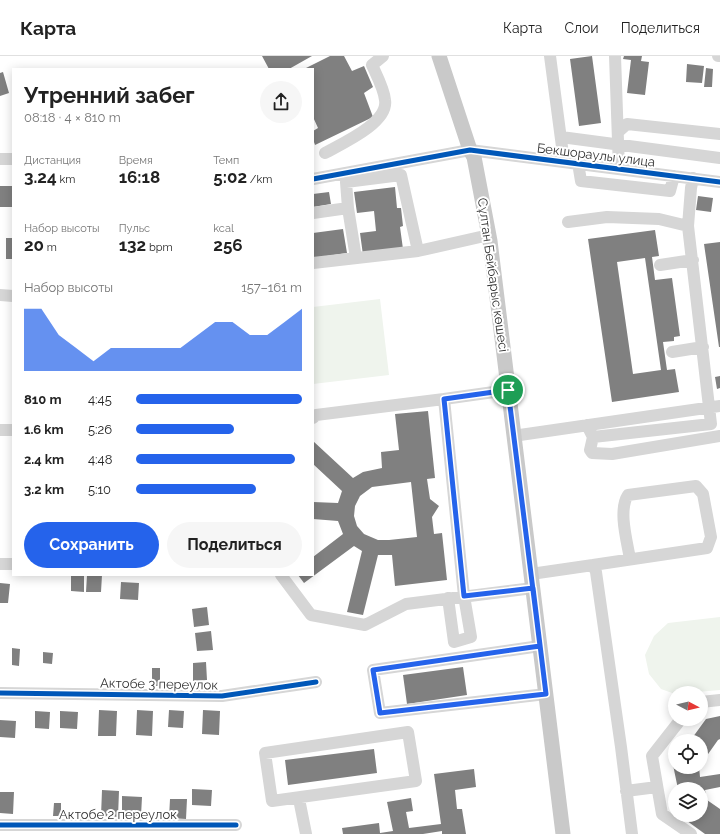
<!DOCTYPE html>
<html lang="ru">
<meta charset="utf-8">
<style>
:root{--surface:#fff;--page:#f6f6f6;--text:#222;--muted:#767676;--line:#e0e0e0;--accent:#2563eb}
body{margin:0;font-family:Raleway,sans-serif;background:var(--page);color:var(--text);height:100vh;display:flex;flex-direction:column;font-size:15px;white-space:nowrap}
*{box-sizing:border-box;margin:0}
p{font-size:13px;color:var(--muted)}
.icon{flex:none;width:22px;height:22px;fill:none;stroke:currentColor;stroke-width:2;stroke-linecap:round;stroke-linejoin:round}
.map{position:relative;flex:1;overflow:hidden}
.details{position:absolute;left:12px;top:12px;width:302px;height:508px;display:flex;flex-direction:column;background:var(--surface);border-radius:0px;box-shadow:0 2px 10px #0003}
.details>*{flex:none}
.needle{width:26px;rotate:97deg}
.tools{position:absolute;left:668px;top:630px;display:grid;gap:8px}
.tools a{display:grid;place-items:center;width:40px;height:40px;border-radius:50%;background:var(--surface);box-shadow:0 2px 10px #0003;font-size:20px}
.pin{position:absolute;display:grid;place-items:center;width:34px;height:34px;color:#fff;margin:-17px;border:2px solid #fff;border-radius:50%;box-shadow:0 1px 4px #0007}
.round{display:grid;place-items:center;flex:none;width:42px;height:42px;border-radius:21px;background:var(--page)}
.overview{display:flex;align-items:center;justify-content:space-between;height:68px;padding:0 12px}
h1{font-size:22px;font-weight:700;line-height:30px}
.metrics{display:grid;grid-template-columns:repeat(3,1fr);gap:6px;height:68px;padding:4px 12px}
.metrics div{display:grid;align-content:center}
.metrics b{font-size:17px;font-weight:700}
.metrics small{font-size:11px;font-weight:400}
.metrics p{font-size:11px}
.chart{height:112px;padding:8px 12px}
.chart p{display:flex;justify-content:space-between}
.chart svg{width:100%;height:72px;margin-top:4px;fill:var(--accent);opacity:.7}
.action{display:flex;gap:8px;margin-top:auto;padding:8px 12px}
.action a{flex:1;height:46px;border-radius:24px;background:var(--accent);color:#fff;font-size:16px;font-weight:700;line-height:46px;text-align:center}
.action a+a{background:var(--page);color:var(--text)}
ul{padding:0 12px;list-style:none;font-size:13px}
li{display:grid;grid-template-columns:64px 48px 1fr;align-items:center;height:30px}
li i{height:10px;border-radius:5px;background:var(--accent)}
header{display:flex;align-items:center;gap:24px;box-sizing:border-box;height:56px;padding:0 20px;background:var(--surface);border-bottom:1px solid var(--line)}
header strong{font-size:19px}
nav{display:flex;gap:22px;margin-inline-start:auto;font-size:14px}
.map>svg:first-child{display:block}
</style>
<header>
<strong>Карта</strong>
<nav><a>Карта</a><a>Слои</a><a>Поделиться</a></nav>
</header>
<div class="map">
<svg width="720" height="778" viewBox="0 0 720 778">
<rect width="100%" height="100%" fill="#fff"/>
<path fill="#eff4ed" d="M 380,243 L 389,319 L 313,328 L 313,251 Z
M 720,561 L 720,634 L 675,638 L 661,633 L 649,618 L 645,599 L 654,580 L 668,567 Z"/>
<path fill="#808080" fill-rule="evenodd" d="M 262,0 L 312,0 L 289,13 L 269,13 Z
M 330,0 L 344,0 L 352,15 L 364,10 L 373,31 L 364,37 L 373,61 L 315,89 L 313,83 L 313,75 L 318,72 L 313,61 L 313,13 L 304,13 Z
M 592,0 L 601,67 L 579,70 L 570,3 Z
M 624,0 L 642,0 L 641,5 L 649,6 L 645,39 L 627,37 L 631,4 L 623,3 Z
M 687,8 L 704,10 L 702,27 L 686,26 Z
M 706,12 L 713,13 L 712,31 L 704,31 Z
M 3,16 L 9,37 L 0,40 L 0,17 Z
M 0,130 L 13,130 L 13,151 L 0,151 Z
M 395,131 L 397,152 L 401,152 L 403,170 L 400,171 L 403,193 L 363,199 L 360,177 L 376,175 L 374,155 L 357,157 L 354,136 Z
M 329,136 L 331,148 L 313,151 L 313,138 Z
M 698,140 L 713,142 L 711,156 L 696,154 Z
M 343,173 L 347,197 L 313,202 L 313,177 Z
M 655,174 L 659,200 L 652,201 L 655,224 L 672,222 L 680,280 L 674,281 L 674,285 L 663,286 L 667,314 L 675,313 L 679,336 L 612,346 L 588,183 ZM 645,202 L 661,314 L 633,318 L 617,206 Z
M 6,182 L 13,182 L 13,203 L 6,203 Z
M 720,186 L 720,291 L 719,291 L 704,188 Z
M 720,320 L 720,332 L 717,333 L 715,321 Z
M 428,355 L 435,422 L 427,423 L 430,443 L 439,450 L 432,461 L 434,478 L 442,477 L 447,524 L 395,530 L 392,499 L 378,499 L 363,559 L 347,556 L 362,495 L 354,490 L 304,527 L 298,519 L 313,519 L 313,501 L 343,478 L 338,465 L 313,463 L 313,446 L 338,447 L 342,435 L 313,408 L 313,385 L 353,422 L 363,416 L 382,412 L 381,396 L 399,394 L 395,358 ZM 411,426 L 417,481 L 389,484 L 378,484 L 364,478 L 357,470 L 354,460 L 355,450 L 360,440 L 372,431 Z
M 71,519 L 84,519 L 84,536 L 71,535 Z
M 87,519 L 102,519 L 101,536 L 86,536 Z
M 121,526 L 139,527 L 138,544 L 120,543 Z
M 0,527 L 10,528 L 8,547 L 0,547 Z
M 207,551 L 209,569 L 194,571 L 192,553 Z
M 211,575 L 213,594 L 197,595 L 195,577 Z
M 12,592 L 20,593 L 19,610 L 12,609 Z
M 43,596 L 53,597 L 52,608 L 43,607 Z
M 206,606 L 207,624 L 193,625 L 193,607 Z
M 463,611 L 467,639 L 407,648 L 403,619 Z
M 152,612 L 160,612 L 160,630 L 152,630 Z
M 99,654 L 117,655 L 116,680 L 98,680 Z
M 137,654 L 153,655 L 152,680 L 136,679 Z
M 169,654 L 184,655 L 183,672 L 168,671 Z
M 203,654 L 220,655 L 219,679 L 202,678 Z
M 35,655 L 50,656 L 49,673 L 35,672 Z
M 60,655 L 78,656 L 77,673 L 60,672 Z
M 720,660 L 720,683 L 718,684 L 701,708 L 701,685 L 690,685 L 706,663 Z
M 0,664 L 16,665 L 15,682 L 0,681 Z
M 374,693 L 377,717 L 288,729 L 285,704 Z
M 675,706 L 675,711 L 699,711 L 700,721 L 720,718 L 720,731 L 705,734 L 707,744 L 720,753 L 720,778 L 705,778 L 683,762 L 682,759 L 701,759 L 701,733 L 678,733 L 673,709 Z
M 474,713 L 476,731 L 455,734 L 457,753 L 462,753 L 466,778 L 442,778 L 442,775 L 423,778 L 343,778 L 342,772 L 379,767 L 380,777 L 393,775 L 387,746 L 411,742 L 413,755 L 406,756 L 409,772 L 441,768 L 434,718 Z
M 192,733 L 212,734 L 211,750 L 192,749 Z
M 102,734 L 119,735 L 118,761 L 101,760 Z
M 0,736 L 14,736 L 13,758 L 0,757 Z
M 122,740 L 142,741 L 141,760 L 122,759 Z
M 170,743 L 187,743 L 186,763 L 169,762 Z
M 54,747 L 61,747 L 61,760 L 53,760 Z"/>
<g fill="none" stroke-linecap="round" stroke-linejoin="round">
<path stroke="#d6d6d6" stroke-width="12" d="M 550,0 L 564,106
M 615,0 L 619,113
M 718,0 L 720,0
M 618,76 L 627,68 L 720,78
M 561,81 L 720,102
M 325,97 C 341,88 389,67 385,44 C 384,33 377,20 372,9 L 383,0
M 0,103 L 13,103
M 578,107 L 581,125 L 670,135 L 674,120
M 313,123 L 470,94 L 720,126
M 348,152 L 356,202
M 313,157 L 348,152 L 346,126 L 401,119 L 418,195
M 568,166 L 607,161 L 659,163 L 688,170
M 313,207 L 418,195 L 489,179
M 660,209 L 693,204
M 0,239 L 13,240
M 672,296 L 703,291
M 444,343 L 508,334
M 313,362 L 316,359 L 444,343 L 464,540 L 471,581 L 454,586 L 448,542
M 587,369 L 593,381 L 711,368 L 688,170 L 691,132 L 693,122
M 0,374 L 13,374
M 513,380 L 720,350
M 593,381 L 590,394 L 592,397 L 612,398 L 720,380
M 0,508 L 13,508
M 593,509 L 707,492 L 711,481 L 703,438 L 696,430 L 628,439 C 618,454 627,485 630,503
M 531,518 L 593,509 L 596,516 L 621,691 L 632,778
M 281,519 L 311,559 L 365,569 L 406,548 L 533,532
M 540,590 L 373,614 L 380,657 L 546,638
M 0,637 L 222,640 L 316,626
M 701,646 L 720,644
M 681,663 L 652,700 L 662,758 L 691,778
M 408,676 L 416,725 L 272,745 L 265,697 Z
M 626,735 L 657,731
M 299,743 L 306,778
M 0,769 L 236,769"/>
<path stroke="#c9c9c9" stroke-width="15" d="M 439,0 L 470,94 L 474,101 L 490,185 L 563,778"/>
<g stroke="#fff" stroke-width="8">
<path id="cycleway" d="M 313,123 L 470,94 L 720,126
M 0,637 L 222,640 L 316,626
M 0,769 L 236,769"/>
</g>
<use href="#cycleway" stroke="#0057b8" stroke-width="5"/>
</g>
<g fill="none" stroke-linecap="round" stroke-linejoin="round">
<g stroke="#fff" stroke-width="8">
<path id="route" d="M 508,334 L 540,590 L 373,614 L 380,657 L 546,638 L 533,532 L 464,540 L 444,343 L 508,334"/>
</g>
<use href="#route" stroke="#2563eb" stroke-width="5"/>
</g>
<g text-anchor="middle" dominant-baseline="central" stroke-width="4" stroke-linejoin="round" paint-order="stroke">
<g font-size="13" fill="#323232" stroke="#fff">
<text transform="translate(596 99) rotate(7)">Бекшораулы улица</text>
<text transform="translate(493 219) rotate(82)">Сұлтан Бейбарыс көшесі</text>
<text transform="translate(159 628) rotate(1)">Актобе 3 переулок</text>
<text x="118" y="758">Актобе 2 переулок</text>
</g>
</g>
</svg>
<div class="tools">
<a><svg class="needle" viewBox="-14 -14 28 28"><path d="M0-13l5 13h-10z" fill="#e53935"/><path d="M0 13l5-13h-10z" fill="#767676"/></svg></a>
<a><svg class="icon" aria-label="locate" viewBox="0 0 24 24"><circle cx="12" cy="12" r="6"/><path d="M12 2v4M12 18v4M2 12h4M18 12h4"/></svg></a>
<a><svg class="icon" aria-label="layers" viewBox="0 0 24 24"><path d="M12 4l9 5-9 5-9-5zM3 14l9 5 9-5"/></svg></a>
</div>
<div class="pin" style="left:508px;top:334px;background:#1e9e55"><svg class="icon" aria-label="arrive" viewBox="0 0 24 24"><path d="M6 21V4h12l-3 4 3 4H6"/></svg></div>
<section class="details">
<div class="overview"><div><h1>Утренний забег</h1><p>08:18 · 4 × 810 m</p></div><a class="round"><svg class="icon" aria-label="share" viewBox="0 0 24 24"><path d="M12 15V3M7 8l5-5 5 5M5 13v7h14v-7"/></svg></a></div>
<div class="metrics">
<div><p>Дистанция</p><b>3.24<small> km</small></b></div>
<div><p>Время</p><b>16:18</b></div>
<div><p>Темп</p><b>5:02<small> /km</small></b></div>
</div>
<div class="metrics">
<div><p>Набор высоты</p><b>20<small> m</small></b></div>
<div><p>Пульс</p><b>132<small> bpm</small></b></div>
<div><p>kcal</p><b>256</b></div>
</div>
<div class="chart"><p><span>Набор высоты</span>157–161 m</p>
<svg viewBox="0 0 160 44" preserveAspectRatio="none"><path d="M0 44V6L10 6L20 22L30 30L40 38L50 30L60 30L70 30L80 30L90 30L100 22L110 14L120 14L130 22L140 22L150 14L160 6V44z"/></svg>
</div>
<ul>
<li><b>810 m</b>4:45<i style="width:100%"></i></li>
<li><b>1.6 km</b>5:26<i style="width:59%"></i></li>
<li><b>2.4 km</b>4:48<i style="width:96%"></i></li>
<li><b>3.2 km</b>5:10<i style="width:72%"></i></li>
</ul>
<div class="action"><a>Сохранить</a><a>Поделиться</a></div>
</section>
</div>
